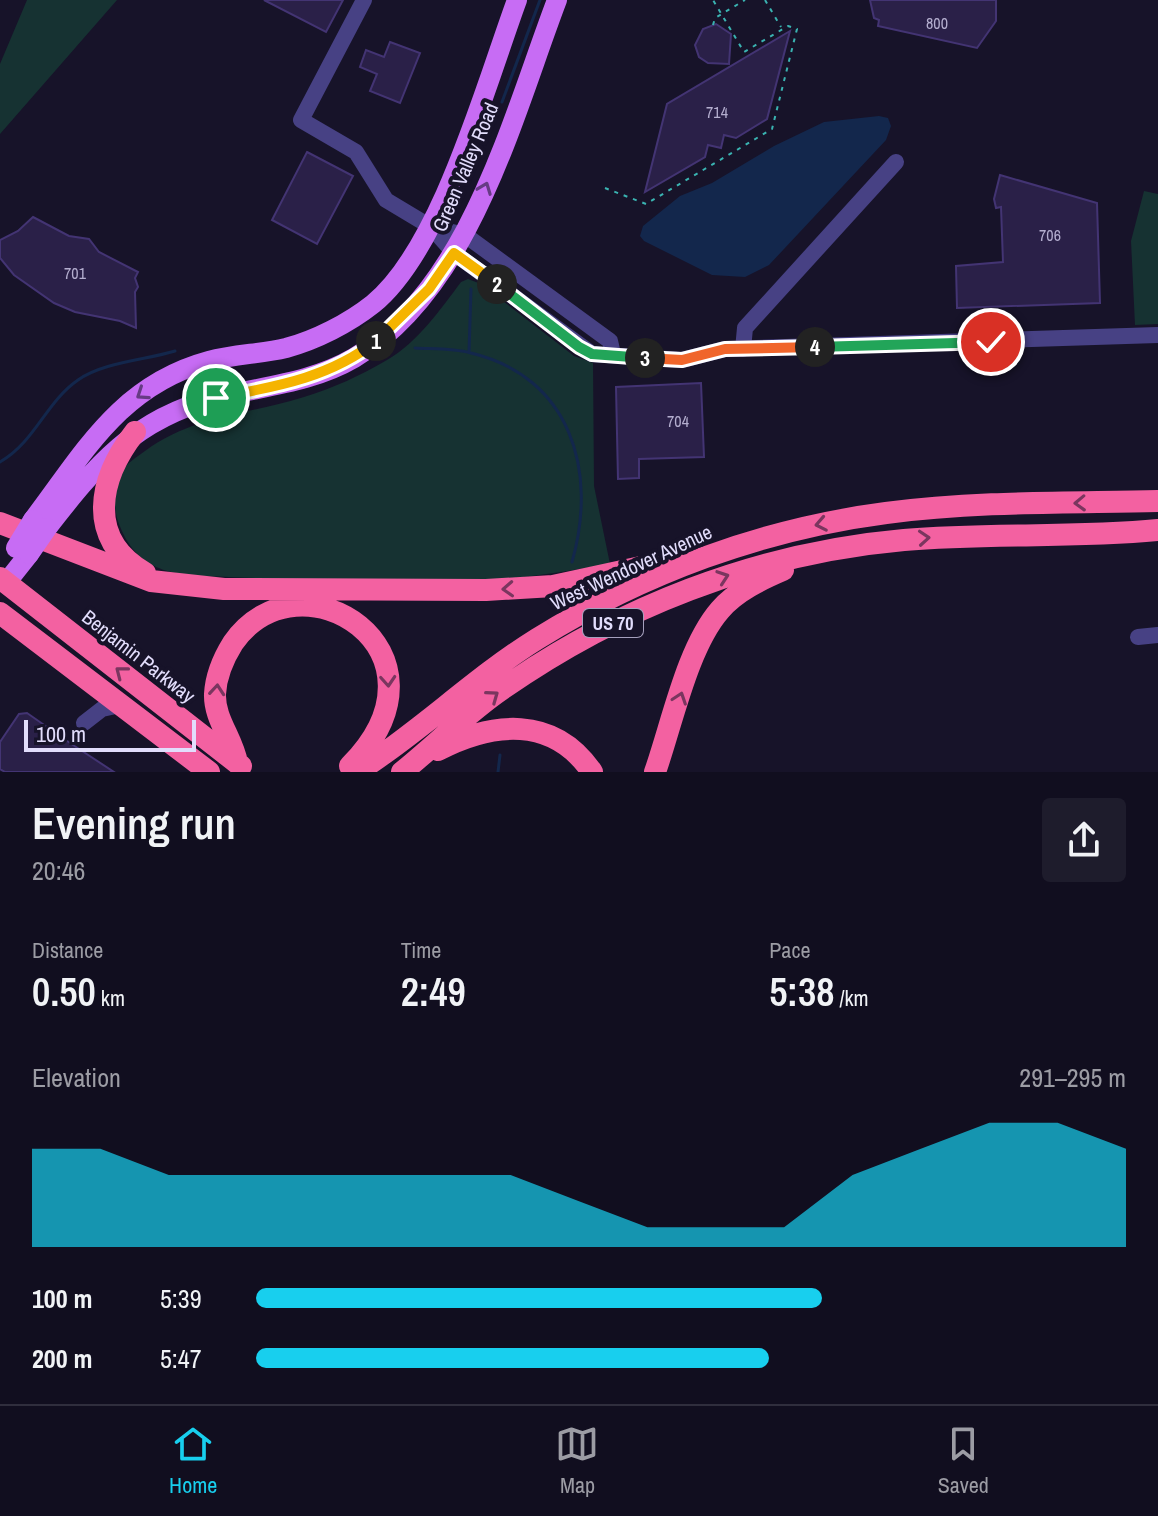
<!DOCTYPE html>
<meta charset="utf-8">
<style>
:root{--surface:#110e1f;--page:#1e1c2c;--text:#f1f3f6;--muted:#9c9ca4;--line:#302e3d;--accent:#18cfee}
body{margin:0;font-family:"Archivo Narrow",sans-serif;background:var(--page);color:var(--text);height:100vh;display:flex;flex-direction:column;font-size:30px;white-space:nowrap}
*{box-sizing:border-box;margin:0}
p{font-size:26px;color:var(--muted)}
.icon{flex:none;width:44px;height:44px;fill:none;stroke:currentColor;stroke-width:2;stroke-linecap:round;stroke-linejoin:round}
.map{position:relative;height:772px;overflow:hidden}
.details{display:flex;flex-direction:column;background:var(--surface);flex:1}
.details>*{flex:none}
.scale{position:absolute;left:24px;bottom:20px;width:172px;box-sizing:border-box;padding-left:8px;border:4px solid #e2ddfc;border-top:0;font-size:22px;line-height:28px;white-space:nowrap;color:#e2ddfc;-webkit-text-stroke:6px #171329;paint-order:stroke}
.pin{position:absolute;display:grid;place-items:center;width:68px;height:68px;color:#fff;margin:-34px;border:4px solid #fff;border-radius:50%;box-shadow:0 2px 8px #0007}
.km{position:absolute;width:40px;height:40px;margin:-20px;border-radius:50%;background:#222;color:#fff;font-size:22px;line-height:40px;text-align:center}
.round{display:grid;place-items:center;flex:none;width:84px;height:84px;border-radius:8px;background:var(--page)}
.head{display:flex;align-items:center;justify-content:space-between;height:136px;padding:0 32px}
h1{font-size:44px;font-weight:600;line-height:60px}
.stats{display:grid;grid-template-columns:repeat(3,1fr);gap:12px;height:136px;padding:8px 32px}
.stats div{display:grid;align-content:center}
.stats b{font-size:40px;font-weight:600}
.stats small{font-size:22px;font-weight:400}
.stats p{font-size:22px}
.chart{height:224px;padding:16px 32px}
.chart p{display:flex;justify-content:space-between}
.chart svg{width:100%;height:144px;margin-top:8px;fill:var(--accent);opacity:.7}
ul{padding:0 32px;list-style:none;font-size:26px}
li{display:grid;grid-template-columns:128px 96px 1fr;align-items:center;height:60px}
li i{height:20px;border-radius:10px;background:var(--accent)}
.dock{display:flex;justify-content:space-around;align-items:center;height:112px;border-top:2px solid var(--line);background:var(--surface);font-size:22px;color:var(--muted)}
.dock a{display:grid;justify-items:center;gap:4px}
.dock .current{color:var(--accent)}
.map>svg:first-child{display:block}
</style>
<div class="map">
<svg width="1158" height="772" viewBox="0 0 1158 772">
<rect width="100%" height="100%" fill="#171329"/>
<path fill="#163232" d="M 27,0 L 117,0 L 0,134 L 0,64 Z
M 1144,191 L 1158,194 L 1158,324 L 1135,325 L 1131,241 Z
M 468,279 L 481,284 L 574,356 L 593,363 L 594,486 L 610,564 C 568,571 526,578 484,581 C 400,588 313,580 229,577 C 180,575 139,577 119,524 C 113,509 113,486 122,471 C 127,463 137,457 145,451 C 195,415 247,415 304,397 C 333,388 360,376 387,360 C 418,342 440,310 461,282 Z"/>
<path fill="#13274c" d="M 879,116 L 888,118 L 891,126 L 886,140 L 769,265 L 745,277 L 712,275 L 644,241 L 640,236 L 643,226 L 680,196 L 712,183 L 774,146 L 824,122 Z"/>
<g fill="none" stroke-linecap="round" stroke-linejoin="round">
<path stroke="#13274c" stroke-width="3" d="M 502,102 L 540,0
M 415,348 C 433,349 453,348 471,353 C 571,377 598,471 572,562
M 469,352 L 471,289
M 0,462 C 35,442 46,402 78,380 C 103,362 146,360 175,351
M 498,772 L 500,755"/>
</g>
<path fill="#2a2048" stroke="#433473" stroke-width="2" d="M 264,0 L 343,0 L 326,32 Z
M 870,0 L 996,0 L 996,21 L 977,48 L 878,26 L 879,20 L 874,18 Z
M 716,24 L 731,34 L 729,64 L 708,63 L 699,57 L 695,45 L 703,29 Z
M 790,31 L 767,119 L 736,138 L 724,135 L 721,148 L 708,145 L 705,157 L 645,192 L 667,104 Z
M 390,42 L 420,53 L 400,103 L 370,91 L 377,74 L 360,67 L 366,50 L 384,57 Z
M 307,152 L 353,176 L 317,244 L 272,220 Z
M 1000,175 L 1097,203 L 1100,303 L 957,308 L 956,266 L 1003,262 L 1001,207 L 996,208 L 994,199 Z
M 33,217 L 69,236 L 89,239 L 99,252 L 138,272 L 135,278 L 138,287 L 135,292 L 136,328 L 120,321 L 75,312 L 54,303 L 14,275 L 0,258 L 0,240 L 18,231 Z
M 701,383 L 704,457 L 639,459 L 639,478 L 618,479 L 616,387 Z
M 27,713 L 70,743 L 114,772 L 5,772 L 0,769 L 0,742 L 19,714 Z"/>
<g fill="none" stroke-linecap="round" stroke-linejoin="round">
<path stroke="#3ab3b1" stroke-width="2" stroke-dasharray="4 6" stroke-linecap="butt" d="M 765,0 L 781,27
M 713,25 L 715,18 L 745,0
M 605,188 L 646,204 L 772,129 L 797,29 L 788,26 L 744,52 L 713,0"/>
<path stroke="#474184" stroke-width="16" d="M 364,0 L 301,120 L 356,152 L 386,200 L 431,227 L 465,235 L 610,341 L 613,354
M 431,227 L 454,253 L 592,354 L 682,360 L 725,349 L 1158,335
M 743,349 L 745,328 L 896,162
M 1138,637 L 1158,635
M 84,723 L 102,709 L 120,705"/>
<path stroke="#c76cf4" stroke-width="20" d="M 33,520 C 84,453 120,385 209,361 C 234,354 261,354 286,348 C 316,340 349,323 373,304 C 441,249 486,84 517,0
M 47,528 C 96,465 134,419 215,398 C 263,386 311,383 354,358 C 470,289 512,118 557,0
M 6,583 L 29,554"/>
<path stroke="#f361a1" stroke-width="22" d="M 135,432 C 99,478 85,539 145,573
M 0,523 L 151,581 L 224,589 L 486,590 L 553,586 L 664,562
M 0,578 L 241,766
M 0,613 L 209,772
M 438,750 C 492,722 553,715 592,772
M 237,763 C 233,739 214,719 215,694 C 216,675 223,659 233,643 C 300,547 463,652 350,766
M 357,772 C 420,732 473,679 537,639 C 643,573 763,529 886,513 C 976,501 1068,503 1158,501
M 402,772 C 433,747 462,718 495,694 C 616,608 756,553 904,540 C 988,533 1074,538 1158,530
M 655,772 C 672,724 687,648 720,610 C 736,591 762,579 783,570"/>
<path stroke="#c76cf4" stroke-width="20" d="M 16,548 L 33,520
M 29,554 L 47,528"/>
</g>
<defs><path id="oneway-chevron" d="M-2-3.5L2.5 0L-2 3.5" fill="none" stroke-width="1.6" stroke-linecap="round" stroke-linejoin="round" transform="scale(2)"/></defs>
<g stroke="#663b84">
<use href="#oneway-chevron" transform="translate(485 188) rotate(-69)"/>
<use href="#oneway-chevron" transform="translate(142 394) rotate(146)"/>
</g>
<g stroke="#7a365f">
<use href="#oneway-chevron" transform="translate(1080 503) rotate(178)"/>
<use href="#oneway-chevron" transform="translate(821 524) rotate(169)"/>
<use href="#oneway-chevron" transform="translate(924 538) rotate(-4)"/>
<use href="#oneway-chevron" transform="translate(723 577) rotate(-19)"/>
<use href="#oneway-chevron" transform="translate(508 589) rotate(177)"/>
<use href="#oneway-chevron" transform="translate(121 672) rotate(-142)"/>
<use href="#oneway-chevron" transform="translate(388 681) rotate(86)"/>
<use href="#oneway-chevron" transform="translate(217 690) rotate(-85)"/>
<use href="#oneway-chevron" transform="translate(493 696) rotate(-36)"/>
<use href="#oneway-chevron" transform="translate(680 698) rotate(-71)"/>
</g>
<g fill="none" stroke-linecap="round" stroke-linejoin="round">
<g stroke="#fff" stroke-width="16">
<path id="split-1" d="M 216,398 C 273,387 330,378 376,341"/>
</g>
<g stroke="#fff" stroke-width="16">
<path id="split-2" d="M 376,341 L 429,289 L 454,253 L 497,284"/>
</g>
<g stroke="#fff" stroke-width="16">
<path id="split-3" d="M 497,284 L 579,347 L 592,354 L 645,358"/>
</g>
<g stroke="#fff" stroke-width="16">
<path id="split-4" d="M 645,358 L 682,360 L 725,349 L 815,347"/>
</g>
<g stroke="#fff" stroke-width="16">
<path id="split-5" d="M 815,347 L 991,342"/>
</g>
<use href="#split-1" stroke="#f5b400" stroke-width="10"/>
<use href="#split-2" stroke="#f5b400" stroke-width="10"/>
<use href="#split-3" stroke="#22a559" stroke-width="10"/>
<use href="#split-4" stroke="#f0652b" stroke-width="10"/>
<use href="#split-5" stroke="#22a559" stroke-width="10"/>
</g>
<g text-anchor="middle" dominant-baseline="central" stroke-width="8" stroke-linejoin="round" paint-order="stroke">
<g font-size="16" fill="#b4aecf">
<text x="937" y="23">800</text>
<text x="717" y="112">714</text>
<text x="1050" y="235">706</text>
<text x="75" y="273">701</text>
<text x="678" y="421">704</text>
</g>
<rect fill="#171329" stroke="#a5a0bd" stroke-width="2" x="583" y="609" width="60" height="28" rx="6"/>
<g font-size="18" font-weight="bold" fill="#e2ddfc">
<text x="613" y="623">US 70</text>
</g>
<g font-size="20" fill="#e2ddfc" stroke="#171329">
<text transform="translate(465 167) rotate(-67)">Green Valley Road</text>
<text transform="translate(631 567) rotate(-25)">West Wendover Avenue</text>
<text transform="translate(139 656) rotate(38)">Benjamin Parkway</text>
</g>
</g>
</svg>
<div class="scale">100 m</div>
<div class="pin" style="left:216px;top:398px;background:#1e9e55"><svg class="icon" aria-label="arrive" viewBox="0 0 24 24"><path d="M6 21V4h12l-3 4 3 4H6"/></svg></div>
<div class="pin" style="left:991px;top:342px;background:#d93025"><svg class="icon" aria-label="check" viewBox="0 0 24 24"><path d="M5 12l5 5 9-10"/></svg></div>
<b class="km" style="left:376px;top:341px">1</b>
<b class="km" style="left:497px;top:284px">2</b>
<b class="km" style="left:645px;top:358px">3</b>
<b class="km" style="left:815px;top:347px">4</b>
</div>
<section class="details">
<div class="head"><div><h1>Evening run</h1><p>20:46</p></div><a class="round"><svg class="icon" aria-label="share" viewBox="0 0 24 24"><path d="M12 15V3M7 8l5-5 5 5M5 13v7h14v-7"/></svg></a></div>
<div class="stats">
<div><p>Distance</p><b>0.50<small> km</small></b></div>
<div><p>Time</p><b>2:49</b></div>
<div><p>Pace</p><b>5:38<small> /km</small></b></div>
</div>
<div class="chart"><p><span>Elevation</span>291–295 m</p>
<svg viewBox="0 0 160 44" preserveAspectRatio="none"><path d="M0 44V14L10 14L20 22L30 22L40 22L50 22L60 22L70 22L80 30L90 38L100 38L110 38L120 22L130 14L140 6L150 6L160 14V44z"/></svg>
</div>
<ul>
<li><b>100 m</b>5:39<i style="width:65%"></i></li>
<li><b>200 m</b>5:47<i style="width:59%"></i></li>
</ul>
</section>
<nav class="dock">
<a class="current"><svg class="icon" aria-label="home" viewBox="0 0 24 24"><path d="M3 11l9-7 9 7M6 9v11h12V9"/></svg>Home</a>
<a><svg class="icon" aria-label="map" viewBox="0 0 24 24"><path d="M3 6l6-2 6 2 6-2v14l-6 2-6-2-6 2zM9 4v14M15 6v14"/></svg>Map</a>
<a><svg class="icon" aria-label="saved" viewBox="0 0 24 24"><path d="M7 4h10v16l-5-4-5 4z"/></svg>Saved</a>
</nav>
